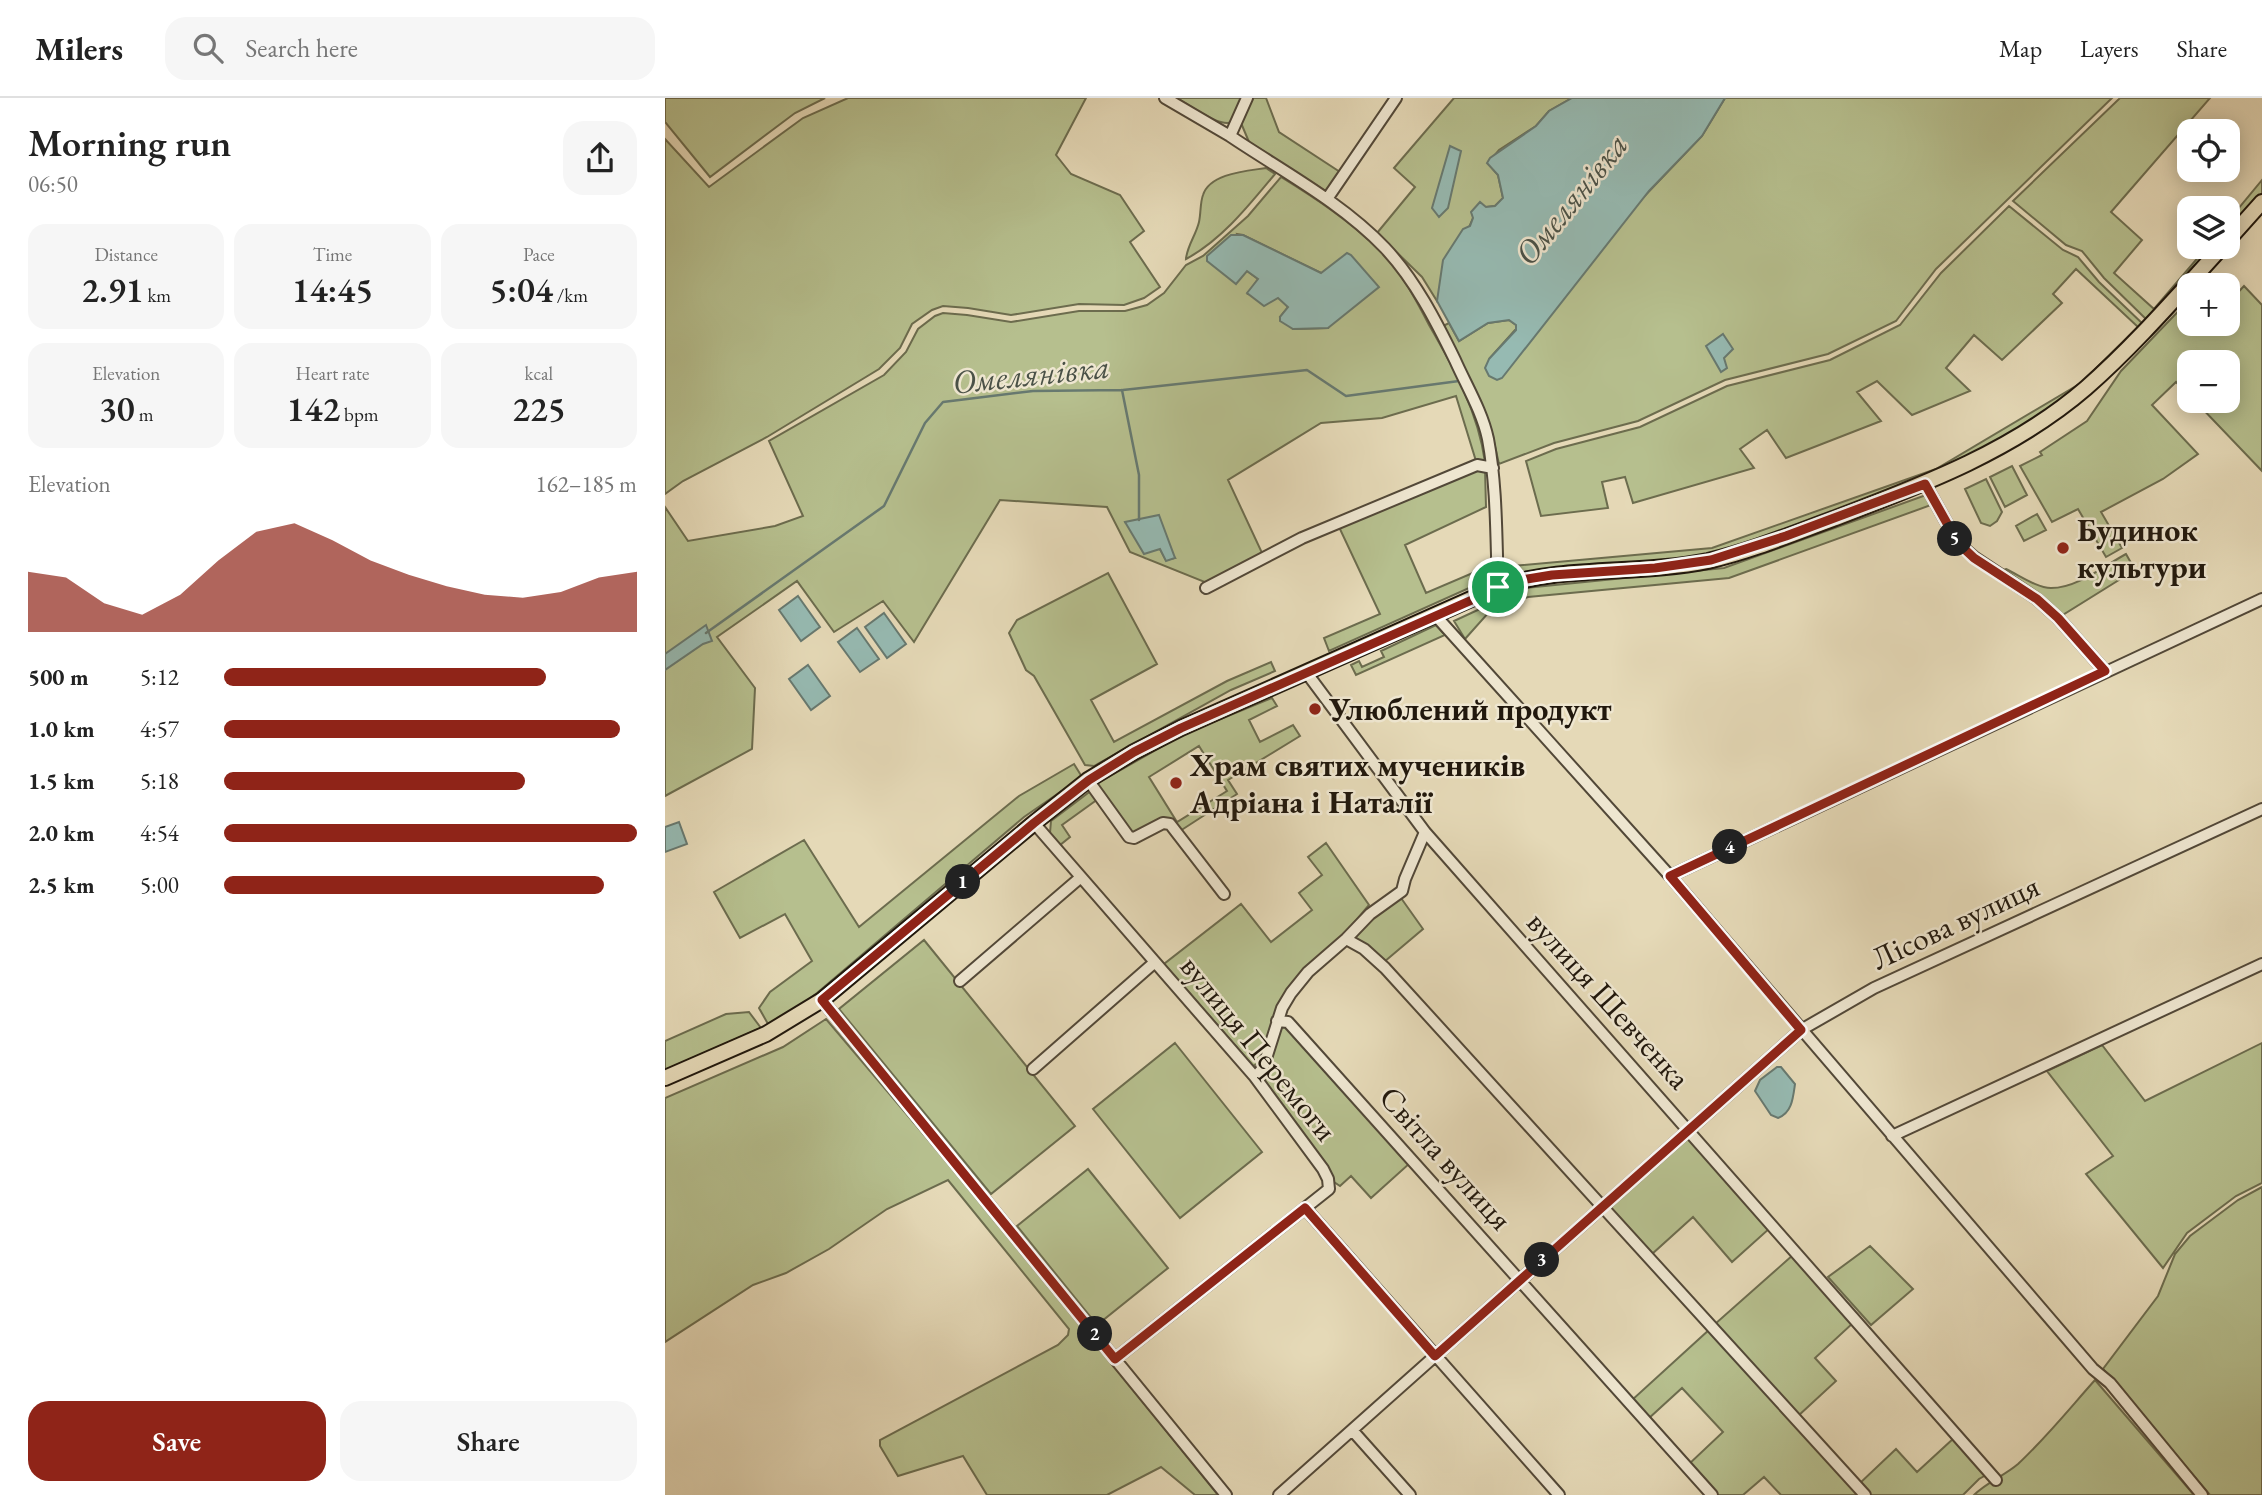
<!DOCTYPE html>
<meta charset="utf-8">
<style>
:root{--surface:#fff;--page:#f6f6f6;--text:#222;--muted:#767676;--line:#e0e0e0;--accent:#8f2418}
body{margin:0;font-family:"EB Garamond",serif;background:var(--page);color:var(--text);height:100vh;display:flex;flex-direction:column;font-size:26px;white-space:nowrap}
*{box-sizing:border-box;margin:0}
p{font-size:23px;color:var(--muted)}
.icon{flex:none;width:38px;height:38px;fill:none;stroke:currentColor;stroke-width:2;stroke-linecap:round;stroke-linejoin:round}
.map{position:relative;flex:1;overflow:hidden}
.sheet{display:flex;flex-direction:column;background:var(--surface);width:665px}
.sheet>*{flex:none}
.controls{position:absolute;left:1512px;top:21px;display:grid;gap:14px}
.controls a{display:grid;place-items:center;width:63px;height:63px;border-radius:14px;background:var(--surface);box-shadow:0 4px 18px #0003;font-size:35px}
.pin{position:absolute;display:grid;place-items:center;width:60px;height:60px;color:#fff;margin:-30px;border:4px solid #fff;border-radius:50%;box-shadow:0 2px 7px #0007}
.km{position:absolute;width:35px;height:35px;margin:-18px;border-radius:50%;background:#222;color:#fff;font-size:19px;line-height:35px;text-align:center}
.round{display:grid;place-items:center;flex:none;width:74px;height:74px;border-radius:21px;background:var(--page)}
.overview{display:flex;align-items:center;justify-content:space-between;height:119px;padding:0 28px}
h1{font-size:38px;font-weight:600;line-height:52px}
.stats{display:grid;grid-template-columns:repeat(3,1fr);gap:10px;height:119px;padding:7px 28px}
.stats div{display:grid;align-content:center;border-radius:18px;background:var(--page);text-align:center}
.stats b{font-size:35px;font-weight:600}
.stats small{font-size:19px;font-weight:400}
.stats p{font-size:19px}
.chart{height:196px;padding:14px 28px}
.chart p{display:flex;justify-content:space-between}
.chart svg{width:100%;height:126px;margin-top:7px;fill:var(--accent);opacity:.7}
.button{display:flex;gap:14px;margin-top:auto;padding:14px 28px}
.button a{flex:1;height:80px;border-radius:21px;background:var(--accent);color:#fff;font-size:28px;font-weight:600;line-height:80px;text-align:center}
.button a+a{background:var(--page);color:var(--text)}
ul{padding:0 28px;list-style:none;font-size:23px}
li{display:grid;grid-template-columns:112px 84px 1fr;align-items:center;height:52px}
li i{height:18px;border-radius:9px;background:var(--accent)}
header{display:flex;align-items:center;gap:42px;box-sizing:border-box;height:98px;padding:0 35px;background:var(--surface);border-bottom:2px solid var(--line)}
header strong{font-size:33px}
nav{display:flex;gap:38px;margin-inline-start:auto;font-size:24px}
.search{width:490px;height:63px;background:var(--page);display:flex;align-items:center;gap:18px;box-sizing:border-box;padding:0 24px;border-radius:21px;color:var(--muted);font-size:26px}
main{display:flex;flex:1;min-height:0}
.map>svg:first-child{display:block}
</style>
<header>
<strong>Milers</strong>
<div class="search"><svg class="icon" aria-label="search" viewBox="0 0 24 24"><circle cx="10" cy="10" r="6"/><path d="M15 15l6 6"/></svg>Search here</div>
<nav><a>Map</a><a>Layers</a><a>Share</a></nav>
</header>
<main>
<section class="sheet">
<div class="overview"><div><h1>Morning run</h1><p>06:50</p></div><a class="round"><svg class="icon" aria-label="share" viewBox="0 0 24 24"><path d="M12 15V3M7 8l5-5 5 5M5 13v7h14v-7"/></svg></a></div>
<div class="stats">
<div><p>Distance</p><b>2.91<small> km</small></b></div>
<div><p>Time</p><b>14:45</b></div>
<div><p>Pace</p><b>5:04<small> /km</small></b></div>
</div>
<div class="stats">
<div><p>Elevation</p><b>30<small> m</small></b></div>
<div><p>Heart rate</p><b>142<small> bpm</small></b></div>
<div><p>kcal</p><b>225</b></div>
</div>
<div class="chart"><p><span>Elevation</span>162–185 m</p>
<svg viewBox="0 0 160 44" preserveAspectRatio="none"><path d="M0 44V23L10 25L20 34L30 38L40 31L50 19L60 9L70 6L80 12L90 19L100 24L110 28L120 31L130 32L140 30L150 25L160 23V44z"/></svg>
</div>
<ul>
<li><b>500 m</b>5:12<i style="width:78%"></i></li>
<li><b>1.0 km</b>4:57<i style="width:96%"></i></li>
<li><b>1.5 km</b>5:18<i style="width:73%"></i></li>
<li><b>2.0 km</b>4:54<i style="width:100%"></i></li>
<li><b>2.5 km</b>5:00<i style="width:92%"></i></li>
</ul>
<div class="button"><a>Save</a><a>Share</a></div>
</section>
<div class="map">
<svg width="1597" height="1397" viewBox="0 0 1597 1397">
<rect width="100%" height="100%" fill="#e5d9b7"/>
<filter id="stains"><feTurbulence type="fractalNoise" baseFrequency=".00286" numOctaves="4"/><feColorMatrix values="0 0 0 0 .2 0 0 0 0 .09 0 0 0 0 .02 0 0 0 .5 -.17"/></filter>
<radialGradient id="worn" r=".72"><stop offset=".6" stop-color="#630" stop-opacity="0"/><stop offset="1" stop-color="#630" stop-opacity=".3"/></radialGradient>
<path fill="#b6bf8e" stroke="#6c6c4e" stroke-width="2" fill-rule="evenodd" d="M 0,0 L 160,0 L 130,15 L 45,79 L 0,24 Z
M 183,0 L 421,0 L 391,57 L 406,76 L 455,97 L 479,133 L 465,144 L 495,189 L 479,200 L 459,207 L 414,206 L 346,217 L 303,210 L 278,208 L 267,212 L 247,226 L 235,250 L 214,271 L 102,339 L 18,383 L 0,396 L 0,41 L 44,89 L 138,20 Z
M 512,0 L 577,0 C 575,6 573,17 569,22 C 560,34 523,6 512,0 Z
M 588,0 L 601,0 L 614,34 L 675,74 L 662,94 L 584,44 L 576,25 Z
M 789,0 L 907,0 L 884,13 L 871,28 L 834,52 L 823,65 L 833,77 L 838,100 L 830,108 L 821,109 L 808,120 L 772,203 L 757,179 L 712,135 L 750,89 L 729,70 Z
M 1060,0 L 1447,0 L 1271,171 L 1231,223 L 1163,256 L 1060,282 L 973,323 L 889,345 L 834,366 L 827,335 L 778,228 L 784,225 L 794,243 L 823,225 L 844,222 L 851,227 L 851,231 L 824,261 L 1037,38 Z
M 1455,0 L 1545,0 L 1446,114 L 1477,142 L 1449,175 L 1489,211 L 1542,149 L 1550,149 L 1484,224 L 1439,180 L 1417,153 L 1401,147 L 1348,103 Z
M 601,70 L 610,76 C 585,106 557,142 521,161 C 522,148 531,137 534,124 C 536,115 535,105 538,97 C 545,75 582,73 601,70 Z
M 616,79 C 650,100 685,123 714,152 C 736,173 750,200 764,227 C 789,270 813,314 820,364 L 811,363 L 791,298 L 717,320 L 656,325 L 563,382 L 598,457 L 542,485 L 465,454 L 442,409 L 335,402 L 249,544 L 218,503 L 169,534 L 132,483 L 52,539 L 90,590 L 87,651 L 0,698 L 0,409 L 23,443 L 110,428 L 138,418 L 104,343 L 219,277 L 241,254 L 253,231 L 270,218 L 278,215 L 302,217 L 346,224 L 414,213 L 460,213 L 482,207 L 499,195 L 521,167 L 538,158 L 583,118 ZM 572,136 L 578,137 L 656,175 L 663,230 L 628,231 L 615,219 L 623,209 L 613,199 L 605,203 L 583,196 L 593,181 L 582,173 ZM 474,422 L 510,460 L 501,462 L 495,451 L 461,425 Z
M 1597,82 L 1597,95 L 1563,134 L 1563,123 Z
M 1344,108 L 1398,152 L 1413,159 L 1434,184 L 1480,228 L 1394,307 L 1273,377 L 1120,434 L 1027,462 L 902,470 L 849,476 L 837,469 L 1047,450 L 1271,371 L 1416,285 L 1473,229 L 1411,171 L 1388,196 L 1397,205 L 1337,262 L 1309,237 L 1281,270 L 1305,293 L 1247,317 L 1212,283 L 1192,294 L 1216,323 L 1121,360 L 1102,332 L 1075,351 L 1089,370 L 968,405 L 960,379 L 937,384 L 943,410 L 876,418 L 861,363 L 891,351 L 975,329 L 1062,288 L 1165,262 L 1235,227 L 1276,175 Z
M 1579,188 L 1597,207 L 1597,373 L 1530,303 L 1563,303 L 1563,264 L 1524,264 L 1524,297 L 1511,284 L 1487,307 L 1533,356 L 1498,381 L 1436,414 L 1457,450 L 1441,459 L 1413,411 L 1387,424 L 1355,368 L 1377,357 L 1375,354 L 1422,323 L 1456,273 L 1524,202 L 1524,226 L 1563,226 L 1563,205 Z
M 1347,368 L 1362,397 L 1340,409 L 1325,379 Z
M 812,369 L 820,371 L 821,409 L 740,447 L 761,495 L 817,471 L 813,486 L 664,553 L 659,540 L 715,516 L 674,429 Z
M 1321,381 L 1337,414 L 1332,423 L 1325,428 L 1316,425 L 1300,391 Z
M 1261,397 L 1266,407 L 1064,480 L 863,499 L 824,514 L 800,541 L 789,523 L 860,490 L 1059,470 Z
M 1372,416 L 1381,432 L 1359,443 L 1351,428 Z
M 1461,456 L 1470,472 L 1396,518 L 1335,473 L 1341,471 C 1354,477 1372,490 1386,490 C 1412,490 1439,468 1461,456 Z
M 443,475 L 492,566 L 426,602 L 449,644 L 562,583 L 606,564 L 610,573 L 566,592 L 429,668 L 420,667 L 369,578 L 361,572 L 344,535 L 352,522 Z
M 771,527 L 780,537 L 691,577 L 686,567 L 694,563 L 697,569 L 719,559 L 716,553 Z
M 607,600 L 612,608 L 584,622 L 595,644 L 628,627 L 635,638 L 563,682 L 572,696 L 515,733 L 507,723 L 468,736 L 431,686 L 519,636 ZM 534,648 L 562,693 L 512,724 L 484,679 Z
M 409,666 L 417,679 L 359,719 L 152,895 L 127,914 L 103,926 L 94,910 L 105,894 L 147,863 L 120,816 L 75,840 L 49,794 L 139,742 L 194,829 L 354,698 Z
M 427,692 L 433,701 L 397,727 L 405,739 L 395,747 L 385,735 L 386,723 Z
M 661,745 L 704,807 L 678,838 L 640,871 L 595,964 L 588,968 L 499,866 L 576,806 L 606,844 L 647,812 L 634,795 L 657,777 L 643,759 Z
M 736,800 L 758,831 L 719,864 L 688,841 L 708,820 Z
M 259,842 L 410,1028 L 326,1096 L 174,911 Z
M 84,914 L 96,930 L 0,972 L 0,943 L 61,916 Z
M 161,921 L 317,1105 L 553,1397 L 530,1397 L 496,1369 L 442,1397 L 322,1397 L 298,1358 L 233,1378 L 215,1348 L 215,1342 L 393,1247 L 403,1237 L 404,1231 L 283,1082 L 222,1111 L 164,1151 L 121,1175 L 88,1187 L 0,1244 L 0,1000 L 118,949 Z
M 615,927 L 622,928 L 745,1065 L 706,1100 L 686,1078 L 675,1088 L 666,1082 L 662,1072 L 600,983 Z
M 510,945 L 597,1054 L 515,1120 L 428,1011 Z
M 1597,945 L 1597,1085 L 1571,1098 L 1522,1135 L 1498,1170 L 1421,1076 L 1448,1058 L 1382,973 L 1437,947 L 1480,1003 Z
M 1024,1038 L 1105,1130 L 1067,1164 L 1028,1119 L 987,1156 L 944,1109 Z
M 423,1071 L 503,1170 L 432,1227 L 352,1128 Z
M 1597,1089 L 1597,1397 L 1545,1397 L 1438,1271 L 1493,1198 L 1510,1156 L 1525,1138 L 1573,1102 Z
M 1205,1148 L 1248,1191 L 1206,1227 L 1163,1179 Z
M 1128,1157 L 1188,1225 L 1150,1260 L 1171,1283 L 1133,1318 L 1050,1226 Z
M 1045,1231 L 1195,1397 L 1116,1397 L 1099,1379 L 1078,1397 L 1051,1397 L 1024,1366 L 1058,1334 L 1017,1290 L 983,1321 L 967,1302 Z
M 1430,1282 L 1529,1397 L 1309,1397 C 1322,1384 1339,1378 1353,1366 C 1381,1340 1405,1310 1430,1282 Z
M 1289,1340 L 1321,1377 L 1314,1381 L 1298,1397 L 1205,1397 L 1195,1385 L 1231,1351 L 1252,1374 Z"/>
<path fill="#96bab2" stroke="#677970" stroke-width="2" d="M 907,0 L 1060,0 L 1037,38 L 984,93 L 837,280 L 832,282 L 824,278 L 820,270 L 824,261 L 851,232 L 851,227 L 844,222 L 823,225 L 794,243 L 772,203 L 778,162 L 798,131 L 805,128 L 808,120 L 806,114 L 815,104 L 821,109 L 830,108 L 838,100 L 833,77 L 822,65 L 825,60 L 871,28 L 884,13 Z
M 785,48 L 796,53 L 783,110 L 774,119 L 767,110 Z
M 566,137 L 578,137 L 656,175 L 682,155 L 686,157 L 714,189 L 663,230 L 628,231 L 615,223 L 615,219 L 623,209 L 613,200 L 599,208 L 582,195 L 593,181 L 582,173 L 571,186 L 542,163 L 542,158 Z
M 1058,236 L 1068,251 L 1059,260 L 1062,270 L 1056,274 L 1041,248 Z
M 494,417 L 510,460 L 501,463 L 495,451 L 479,456 L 460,424 Z
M 133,498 L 155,529 L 136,543 L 114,512 Z
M 219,515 L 241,546 L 222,560 L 200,529 Z
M 41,527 L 47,543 L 38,546 L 0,572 L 0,556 Z
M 192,530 L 214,561 L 195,574 L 173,544 Z
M 143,567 L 165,598 L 146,612 L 124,581 Z
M 14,724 L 22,746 L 0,754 L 0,729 Z
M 1112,969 L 1116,969 L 1130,986 C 1128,1000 1127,1015 1113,1020 L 1106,1017 L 1090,993 L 1095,982 Z"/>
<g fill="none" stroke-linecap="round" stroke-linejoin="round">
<path stroke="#677970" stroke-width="2.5" d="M 457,292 L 474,377 L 474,422
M 41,535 L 219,408 L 260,325 L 278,304 L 368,293 L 458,292 L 642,272 L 681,298 L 794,283"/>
<g stroke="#524838" stroke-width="14">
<path id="minor" d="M 500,0 L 565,38
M 582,0 L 565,38 C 617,73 676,104 720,150 C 750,182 771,223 790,262 C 801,287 817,313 823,341 C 832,389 831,440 833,489
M 662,101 L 731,0
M 1260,386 L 1293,445 L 1309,459 L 1372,501 L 1393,520 L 1440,573
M 541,490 L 637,440 L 812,367 L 828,370
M 770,517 L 1005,778 L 1428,1271 L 1445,1285 L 1537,1397
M 641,574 L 760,734 L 1331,1382
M 423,682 L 464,739 L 469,740 L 498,725 L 505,726 L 559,796
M 369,725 L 590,979 L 658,1071 L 663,1081 L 664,1091 L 450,1261
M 1005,778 L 1597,501
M 681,841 L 699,851 L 720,870 L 1200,1397
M 295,883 L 416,779
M 157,902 L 561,1397
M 612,923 L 623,924 L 1047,1397
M 368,971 L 490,864
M 590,979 L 598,970 L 617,910 L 626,895 L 643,874 L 681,841 L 705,816 L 737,793 L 740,781 L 760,734
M 1227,1038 L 1597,866
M 640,1110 L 894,1397
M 687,1332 L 745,1397
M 614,1397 L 1136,932 L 1209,890 L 1597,711"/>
</g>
<g stroke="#21180d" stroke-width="18">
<path id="major" d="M 1563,142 L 1597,104
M 0,980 L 101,936 L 157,902 L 369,725 L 423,682 L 469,654 L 516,630 L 833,489 C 900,467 974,477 1043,463 C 1086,453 1127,436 1168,421 C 1257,387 1348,353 1421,290 C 1470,247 1513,197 1557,149"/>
</g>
<use href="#minor" stroke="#eee6d0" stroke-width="10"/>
<use href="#major" stroke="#e5d9b7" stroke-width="14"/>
</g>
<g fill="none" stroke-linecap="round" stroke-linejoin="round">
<g stroke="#fff" stroke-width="14">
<path id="route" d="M 1260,386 L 1293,445 L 1309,460 L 1372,501 L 1393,520 L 1440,573 L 1005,778 L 1136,932 L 770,1258 L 640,1110 L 450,1261 L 157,902 L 369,725 L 424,682 L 469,654 L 516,630 L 850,483 L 887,477 L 990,470 L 1046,462 L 1121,438 Z"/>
</g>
<use href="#route" stroke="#8f2418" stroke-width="9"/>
</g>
<g fill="#8f2418" stroke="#eee6d0" stroke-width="2.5">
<circle cx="1398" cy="450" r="7"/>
<circle cx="650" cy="611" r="7"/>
<circle cx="511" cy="685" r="7"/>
</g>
<g text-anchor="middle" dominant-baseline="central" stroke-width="5" stroke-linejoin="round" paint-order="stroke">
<g font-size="32" font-weight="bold" fill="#21180d" stroke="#eee6d0" text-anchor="start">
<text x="1412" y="432">Будинок<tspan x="1412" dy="37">культури</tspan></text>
<text x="664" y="611">Улюблений продукт</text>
<text x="525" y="667">Храм святих мучеників<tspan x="525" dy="37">Адріана і Наталії</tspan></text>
</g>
<g font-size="32" fill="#21180d" stroke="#eee6d0">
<text transform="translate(1290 824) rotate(-25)">Лісова вулиця</text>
<text transform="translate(944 902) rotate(48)">вулиця Шевченка</text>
<text transform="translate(594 950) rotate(51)">вулиця Перемоги</text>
<text transform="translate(781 1060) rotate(48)">Світла вулиця</text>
</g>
<g font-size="33" font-style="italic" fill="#4a5147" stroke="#eee6d0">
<text transform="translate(906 101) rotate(-51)">Омелянівка</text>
<text transform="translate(366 276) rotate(-6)">Омелянівка</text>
</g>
</g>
<rect width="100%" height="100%" filter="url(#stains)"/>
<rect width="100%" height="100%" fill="url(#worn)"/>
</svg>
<div class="controls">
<a><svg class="icon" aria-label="locate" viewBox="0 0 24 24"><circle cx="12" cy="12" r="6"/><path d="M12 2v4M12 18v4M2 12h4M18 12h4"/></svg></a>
<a><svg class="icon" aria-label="layers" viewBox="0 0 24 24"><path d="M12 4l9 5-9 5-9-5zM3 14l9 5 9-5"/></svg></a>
<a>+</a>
<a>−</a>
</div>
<div class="pin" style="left:833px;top:489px;background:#1e9e55"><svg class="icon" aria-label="arrive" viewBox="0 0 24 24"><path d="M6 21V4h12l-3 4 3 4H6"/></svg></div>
<b class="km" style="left:298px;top:784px">1</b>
<b class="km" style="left:430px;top:1236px">2</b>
<b class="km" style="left:877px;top:1162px">3</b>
<b class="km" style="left:1065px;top:749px">4</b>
<b class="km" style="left:1290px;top:441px">5</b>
</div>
</main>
